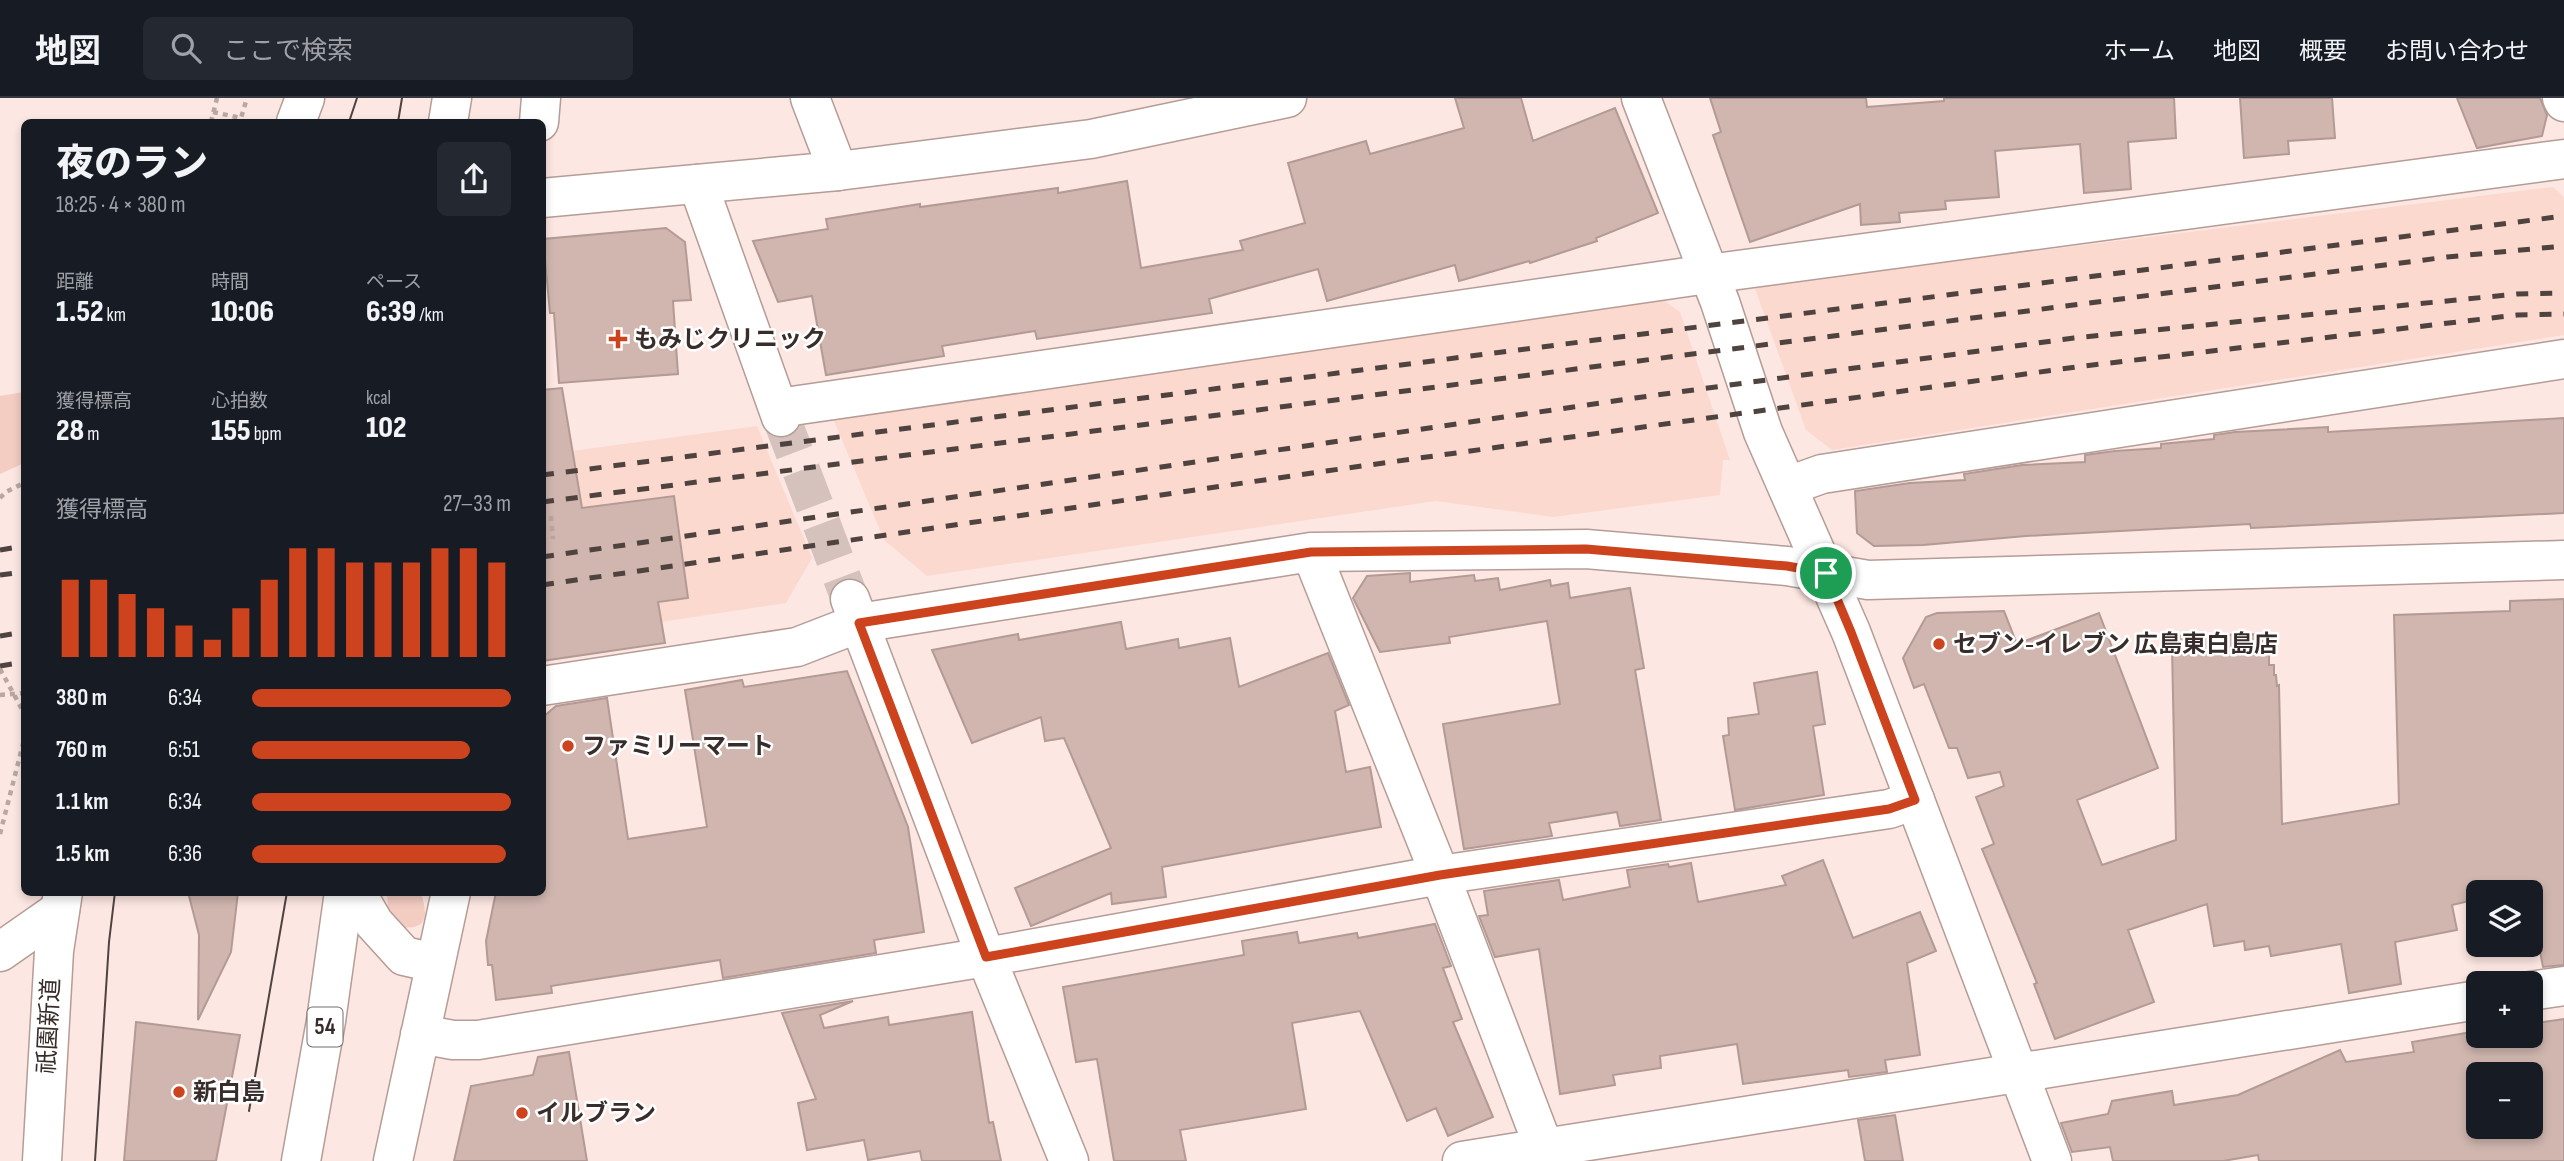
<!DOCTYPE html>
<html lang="ja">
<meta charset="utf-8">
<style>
:root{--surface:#171b24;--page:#242831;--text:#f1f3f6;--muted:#9ea1a6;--line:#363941;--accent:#cc431d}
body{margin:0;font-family:"Sofia Sans Condensed","Noto Sans JP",sans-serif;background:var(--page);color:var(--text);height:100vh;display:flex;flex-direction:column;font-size:26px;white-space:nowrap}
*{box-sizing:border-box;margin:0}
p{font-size:23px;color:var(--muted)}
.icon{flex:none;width:38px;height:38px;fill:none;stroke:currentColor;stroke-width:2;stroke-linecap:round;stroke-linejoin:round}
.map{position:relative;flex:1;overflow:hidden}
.drawer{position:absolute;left:21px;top:21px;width:525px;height:777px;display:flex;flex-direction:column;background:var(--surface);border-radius:10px;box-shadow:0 4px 10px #0003}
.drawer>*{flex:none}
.tools{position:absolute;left:2466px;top:782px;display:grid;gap:14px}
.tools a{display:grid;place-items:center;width:77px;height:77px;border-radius:10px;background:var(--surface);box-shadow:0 4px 10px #0003;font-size:35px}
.pin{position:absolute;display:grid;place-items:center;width:60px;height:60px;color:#fff;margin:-30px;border:4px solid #fff;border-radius:50%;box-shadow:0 2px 7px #0007}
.round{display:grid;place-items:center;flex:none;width:74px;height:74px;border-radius:10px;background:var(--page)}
.headline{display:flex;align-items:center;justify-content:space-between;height:119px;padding:0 35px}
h1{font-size:38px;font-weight:800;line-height:52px}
.stats{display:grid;grid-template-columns:repeat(3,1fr);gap:10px;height:119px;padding:7px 35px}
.stats div{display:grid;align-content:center}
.stats b{font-size:30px;font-weight:800}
.stats small{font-size:19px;font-weight:400}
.stats p{font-size:19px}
.chart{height:196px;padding:14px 35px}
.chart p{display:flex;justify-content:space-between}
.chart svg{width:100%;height:126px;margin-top:7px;stroke:var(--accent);stroke-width:6}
ul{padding:0 35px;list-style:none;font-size:23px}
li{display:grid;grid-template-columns:112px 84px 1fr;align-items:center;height:52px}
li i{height:18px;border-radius:9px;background:var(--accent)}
header{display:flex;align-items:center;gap:42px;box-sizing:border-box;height:98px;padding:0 35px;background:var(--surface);border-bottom:2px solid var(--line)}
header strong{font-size:33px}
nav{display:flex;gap:38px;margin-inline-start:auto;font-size:24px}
.search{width:490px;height:63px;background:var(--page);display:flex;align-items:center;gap:18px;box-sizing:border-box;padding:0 24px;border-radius:10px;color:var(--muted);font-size:26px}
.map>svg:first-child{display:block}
</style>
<header>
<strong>地図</strong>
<div class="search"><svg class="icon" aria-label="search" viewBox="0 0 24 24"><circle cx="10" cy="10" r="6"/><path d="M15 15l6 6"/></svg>ここで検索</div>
<nav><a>ホーム</a><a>地図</a><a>概要</a><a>お問い合わせ</a></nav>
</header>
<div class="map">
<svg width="2564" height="1063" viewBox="0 0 2564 1063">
<rect width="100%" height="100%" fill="#fde7e2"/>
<path fill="#fcd9cf" d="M 2553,89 L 2564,99 L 2564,237 L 1832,352 L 1806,332 L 1754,188 Z
M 1659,199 L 1680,214 L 1730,362 L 1723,362 L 1720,397 L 1553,419 L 1436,403 L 927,478 L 884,442 L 829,311 Z
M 757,328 L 812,460 L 786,505 L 577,537 L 542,357 Z"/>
<path fill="#f3ccc2" d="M 24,294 L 24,365 L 0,376 L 0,298 Z
M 387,795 L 421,795 C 427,814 430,833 401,829 L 388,812 Z"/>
<path fill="#d0b6af" stroke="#b39a94" stroke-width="2" fill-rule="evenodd" d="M 1455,0 L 1521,0 L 1533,43 L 1615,10 L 1658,115 L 1596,140 L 1597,143 L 1530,165 L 1529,163 L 1459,183 L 1455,167 L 1327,203 L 1318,171 L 1209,201 L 1212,215 L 1037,241 L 1035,233 L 942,248 L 944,258 L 826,277 L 812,198 L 778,204 L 753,143 L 828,131 L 826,121 L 920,106 L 920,109 L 1058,90 L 1058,95 L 1127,83 L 1141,170 L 1243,152 L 1240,143 L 1305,125 L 1288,65 L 1366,43 L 1370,56 L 1464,30 Z
M 1710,0 L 1866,0 L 1867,9 L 1944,3 L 1944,0 L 2174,0 L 2176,40 L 2128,44 L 2131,91 L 2084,95 L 2080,46 L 1995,53 L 1999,99 L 1945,103 L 1946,111 L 1899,115 L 1900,124 L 1861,127 L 1860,106 L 1750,144 L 1713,37 L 1721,34 Z
M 2240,0 L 2332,0 L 2335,40 L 2288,43 L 2289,56 L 2244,60 Z
M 2457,0 L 2540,0 L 2547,17 L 2542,38 L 2477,50 Z
M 666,130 L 685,144 L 691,202 L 673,203 L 678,276 L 559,285 L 554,215 L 550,215 L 543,141 Z
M 562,290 L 582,410 L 674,398 L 688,500 L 658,504 L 665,545 L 542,563 L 542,292 Z
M 2564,320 L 2564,415 L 2251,430 L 2250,426 L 2026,438 L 1923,447 L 1874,448 L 1857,435 L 1855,393 L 1910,385 L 1965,382 L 1964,376 L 2022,367 L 2085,364 L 2085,357 L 2115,353 L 2161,350 L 2161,346 L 2214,341 L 2214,337 L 2235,334 L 2328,329 L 2328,334 Z
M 1410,475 L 1410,484 L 1474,477 L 1475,483 L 1498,480 L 1500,492 L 1550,482 L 1551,488 L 1568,485 L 1570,500 L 1630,490 L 1644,570 L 1635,572 L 1661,722 L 1620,728 L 1617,714 L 1549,725 L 1552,738 L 1464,751 L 1443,626 L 1560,606 L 1547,523 L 1449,539 L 1450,545 L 1380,554 L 1353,500 L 1367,478 Z
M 2564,501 L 2564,867 L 2543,869 L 2528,790 L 2509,794 L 2478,794 L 2478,801 L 2452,807 L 2457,832 L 2395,844 L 2401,886 L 2349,895 L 2341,846 L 2271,858 L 2269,848 L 2245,852 L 2244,843 L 2214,848 L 2207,806 L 2128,832 L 2154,904 L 2055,941 L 2034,886 L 2037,885 L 1982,751 L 1994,746 L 1976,699 L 2004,688 L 2000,674 L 1968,680 L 1957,650 L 1949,650 L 1924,586 L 1914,590 L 1903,560 L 1926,519 L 1937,515 L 2004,513 L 2017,546 L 2099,515 L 2158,670 L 2077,702 L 2102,767 L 2176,742 L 2172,550 L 2177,550 L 2177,538 L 2262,536 L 2262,547 L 2269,547 L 2269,567 L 2274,567 L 2274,577 L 2276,577 L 2277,588 L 2279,587 L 2282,726 L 2399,706 L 2394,517 L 2510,513 L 2510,503 Z
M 1121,524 L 1126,551 L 1178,541 L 1179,550 L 1230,540 L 1239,589 L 1328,555 L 1349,607 L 1335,613 L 1346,674 L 1370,669 L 1381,729 L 1162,769 L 1166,799 L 1112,806 L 1111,795 L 1031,828 L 1015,790 L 1111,750 L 1064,640 L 1045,643 L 1041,619 L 972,645 L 932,552 L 1018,536 L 1019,542 Z
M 847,573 L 908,729 L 924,834 L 874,842 L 876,855 L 723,880 L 720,862 L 551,888 L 552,895 L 496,902 L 492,867 L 488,867 L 486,843 L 496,794 L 542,794 L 542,620 L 556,608 L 607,600 L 628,741 L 707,729 L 685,592 L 742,582 L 744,589 Z
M 1817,574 L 1825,626 L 1813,628 L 1824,697 L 1735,712 L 1723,638 L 1729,637 L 1728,620 L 1759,616 L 1754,585 Z
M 1823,762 L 1853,840 L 1920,814 L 1936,853 L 1907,865 L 1920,957 L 1885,962 L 1887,974 L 1849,979 L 1848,972 L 1743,986 L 1737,946 L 1660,958 L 1661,970 L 1613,977 L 1615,987 L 1560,996 L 1539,851 L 1495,859 L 1479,818 L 1488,817 L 1484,793 L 1559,782 L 1563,802 L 1630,789 L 1627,772 L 1668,766 L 1669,769 L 1691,765 L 1698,804 L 1786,787 L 1782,778 Z
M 188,794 L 238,794 L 231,854 L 198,922 L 199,837 Z
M 1435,826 L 1451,868 L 1443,870 L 1462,921 L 1453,924 L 1493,1019 L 1448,1038 L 1436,1010 L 1407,1023 L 1360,913 L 1292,925 L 1306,1011 L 1180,1032 L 1186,1063 L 1114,1063 L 1097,961 L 1076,964 L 1063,889 L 1244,857 L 1242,843 L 1297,834 L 1299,845 L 1357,835 L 1358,840 Z
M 853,903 L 820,917 L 824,930 L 888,919 L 889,927 L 972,914 L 989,1025 L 993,1024 L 1001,1063 L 922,1063 L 920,1053 L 868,1062 L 864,1042 L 807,1052 L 798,1005 L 816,1001 L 782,915 Z
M 2564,921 L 2564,1063 L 2259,1063 L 2258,1057 L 2223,1063 L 2113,1063 L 2110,1049 L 2072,1054 L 2061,1025 L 2108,1016 L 2112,1003 L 2172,993 L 2174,1007 L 2238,997 L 2340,952 L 2346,964 L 2414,954 L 2412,944 L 2472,934 L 2472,936 L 2478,935 L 2478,938 L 2530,938 L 2530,926 ZM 2478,976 L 2530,976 L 2530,1029 L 2478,1029 Z
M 136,924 L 240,937 L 216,1063 L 124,1063 Z
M 569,954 L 587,1063 L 454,1063 L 471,988 L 533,977 L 538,959 Z
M 1895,1017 L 1903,1063 L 1865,1063 L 1858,1022 Z"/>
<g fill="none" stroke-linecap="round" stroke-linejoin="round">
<path stroke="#d6c2bd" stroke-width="38" stroke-dasharray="38 19" stroke-linecap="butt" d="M 781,319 L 850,501"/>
<g stroke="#b59c96" stroke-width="41">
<path id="minor" d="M 810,0 L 838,73
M 2562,0 L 2564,4
M 539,24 L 541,0
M 698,86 L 781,319
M 778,310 L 1708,176 L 2564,61
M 1788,388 L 1822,376 L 2564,261
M 1311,454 L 1440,777 L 1549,1063
M 850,501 L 986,859 L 1069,1063
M 542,588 L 797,549 L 859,525 L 1311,454 L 1586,451 L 1787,468 L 1868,482 L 2564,462
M 356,794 L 374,825 L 404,858 L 435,865
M 0,854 L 60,812
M 2530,893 L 2564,888
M 420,936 L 453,942 L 478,942 L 986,859 L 1440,777 L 1889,711 L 1915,702
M 393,1063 L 451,794
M 1462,1063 L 2478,902"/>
</g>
<g stroke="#b59c96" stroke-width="41">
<path id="tertiary" d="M 1641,0 L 1720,204 L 1763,334 L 1851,534 L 2052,1063
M 542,100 L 838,73 L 1091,41 L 1287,0"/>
</g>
<g stroke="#b59c96" stroke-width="41">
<path id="trunk" d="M 296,24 L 305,0
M 448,24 L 452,0
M 42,1063 L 54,853 L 63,794
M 301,1063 L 326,923 L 344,794"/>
</g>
<path stroke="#b9a7a3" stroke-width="4.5" stroke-dasharray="5 5" stroke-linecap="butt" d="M 213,14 L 241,20 L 247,0
M 211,24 L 217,0
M 0,400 L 6,394 L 24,385
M 551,418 L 553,441
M 0,571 L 24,615
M 0,736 L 24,642"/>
<use href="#minor" stroke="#fff" stroke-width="38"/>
<use href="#tertiary" stroke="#fff" stroke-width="38"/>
<use href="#trunk" stroke="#fff" stroke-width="38"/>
<path stroke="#4f4340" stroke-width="2" d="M 349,24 L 357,0
M 398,24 L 402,0
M 249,1013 L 287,794
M 95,1063 L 109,844 L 115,794"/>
<path stroke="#4f4340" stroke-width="5" stroke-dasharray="12 12" stroke-linecap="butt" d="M 542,377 L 2564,118
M 542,404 L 2447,159 L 2564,148
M 0,452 L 24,448
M 542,459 L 1635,300 L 2074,240 L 2517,196 L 2564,195
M 0,477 L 24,474
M 542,487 L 1326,373 L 2076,269 L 2517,217 L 2564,216
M 0,538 L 24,534
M 0,568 L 24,564"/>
<path stroke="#b9a7a3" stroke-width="4.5" stroke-dasharray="5 5" stroke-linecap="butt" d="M 0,597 L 24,595"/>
</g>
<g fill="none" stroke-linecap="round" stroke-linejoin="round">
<g stroke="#fff" stroke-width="14">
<path id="route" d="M 1586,451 L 1787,468 L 1826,475 L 1851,534 L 1915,702 L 1889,711 L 1440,777 L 986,859 L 859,525 L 1311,454 Z"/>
</g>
<use href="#route" stroke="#cc431d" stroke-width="9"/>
</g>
<g fill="#cc431d" stroke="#fff" stroke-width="2.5">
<path d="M614.5 230.5h7v7h7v7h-7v7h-7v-7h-7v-7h7z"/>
<circle cx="1939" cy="546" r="7"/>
<circle cx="568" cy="648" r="7"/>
<circle cx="179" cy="994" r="7"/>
<circle cx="522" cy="1015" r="7"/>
</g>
<g text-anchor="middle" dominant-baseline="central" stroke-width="5" stroke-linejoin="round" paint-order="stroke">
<rect fill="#fff" stroke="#746c6b" stroke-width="2" x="307.5" y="909.5" width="35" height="39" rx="5"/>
<g font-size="23" font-weight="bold" fill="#382d2b">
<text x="325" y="929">54</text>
</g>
<g font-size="24" font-weight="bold" fill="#382d2b" stroke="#fff" text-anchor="start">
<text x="634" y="241">もみじクリニック</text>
<text x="1953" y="546">セブン-イレブン 広島東白島店</text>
<text x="582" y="648">ファミリーマート</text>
<text x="193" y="994">新白島</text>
<text x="536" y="1015">イルブラン</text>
</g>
<g font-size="24" fill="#382d2b" stroke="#fff">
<text transform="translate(49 928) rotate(-87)">祇園新道</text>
</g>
</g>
</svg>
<div class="tools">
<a><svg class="icon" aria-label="layers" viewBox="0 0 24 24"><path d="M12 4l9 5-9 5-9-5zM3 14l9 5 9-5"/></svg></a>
<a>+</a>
<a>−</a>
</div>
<div class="pin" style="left:1826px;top:475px;background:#1e9e55"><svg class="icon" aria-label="arrive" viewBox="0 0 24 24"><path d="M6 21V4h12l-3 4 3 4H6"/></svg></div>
<section class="drawer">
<div class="headline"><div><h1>夜のラン</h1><p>18:25 · 4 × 380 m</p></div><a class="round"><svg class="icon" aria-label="share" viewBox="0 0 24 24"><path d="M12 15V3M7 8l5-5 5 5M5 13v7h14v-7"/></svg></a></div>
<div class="stats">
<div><p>距離</p><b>1.52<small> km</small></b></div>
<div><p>時間</p><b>10:06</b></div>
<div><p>ペース</p><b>6:39<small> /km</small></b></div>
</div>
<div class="stats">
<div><p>獲得標高</p><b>28<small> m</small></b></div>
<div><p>心拍数</p><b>155<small> bpm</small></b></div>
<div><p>kcal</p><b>102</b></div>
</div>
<div class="chart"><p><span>獲得標高</span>27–33 m</p>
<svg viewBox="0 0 160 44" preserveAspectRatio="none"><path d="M5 44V17M15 44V17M25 44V22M35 44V27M45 44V33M55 44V38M65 44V27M75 44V17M85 44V6M95 44V6M105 44V11M115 44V11M125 44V11M135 44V6M145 44V6M155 44V11"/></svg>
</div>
<ul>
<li><b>380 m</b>6:34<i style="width:100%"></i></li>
<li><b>760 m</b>6:51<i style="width:84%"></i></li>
<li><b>1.1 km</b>6:34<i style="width:100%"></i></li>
<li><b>1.5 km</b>6:36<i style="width:98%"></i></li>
</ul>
</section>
</div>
